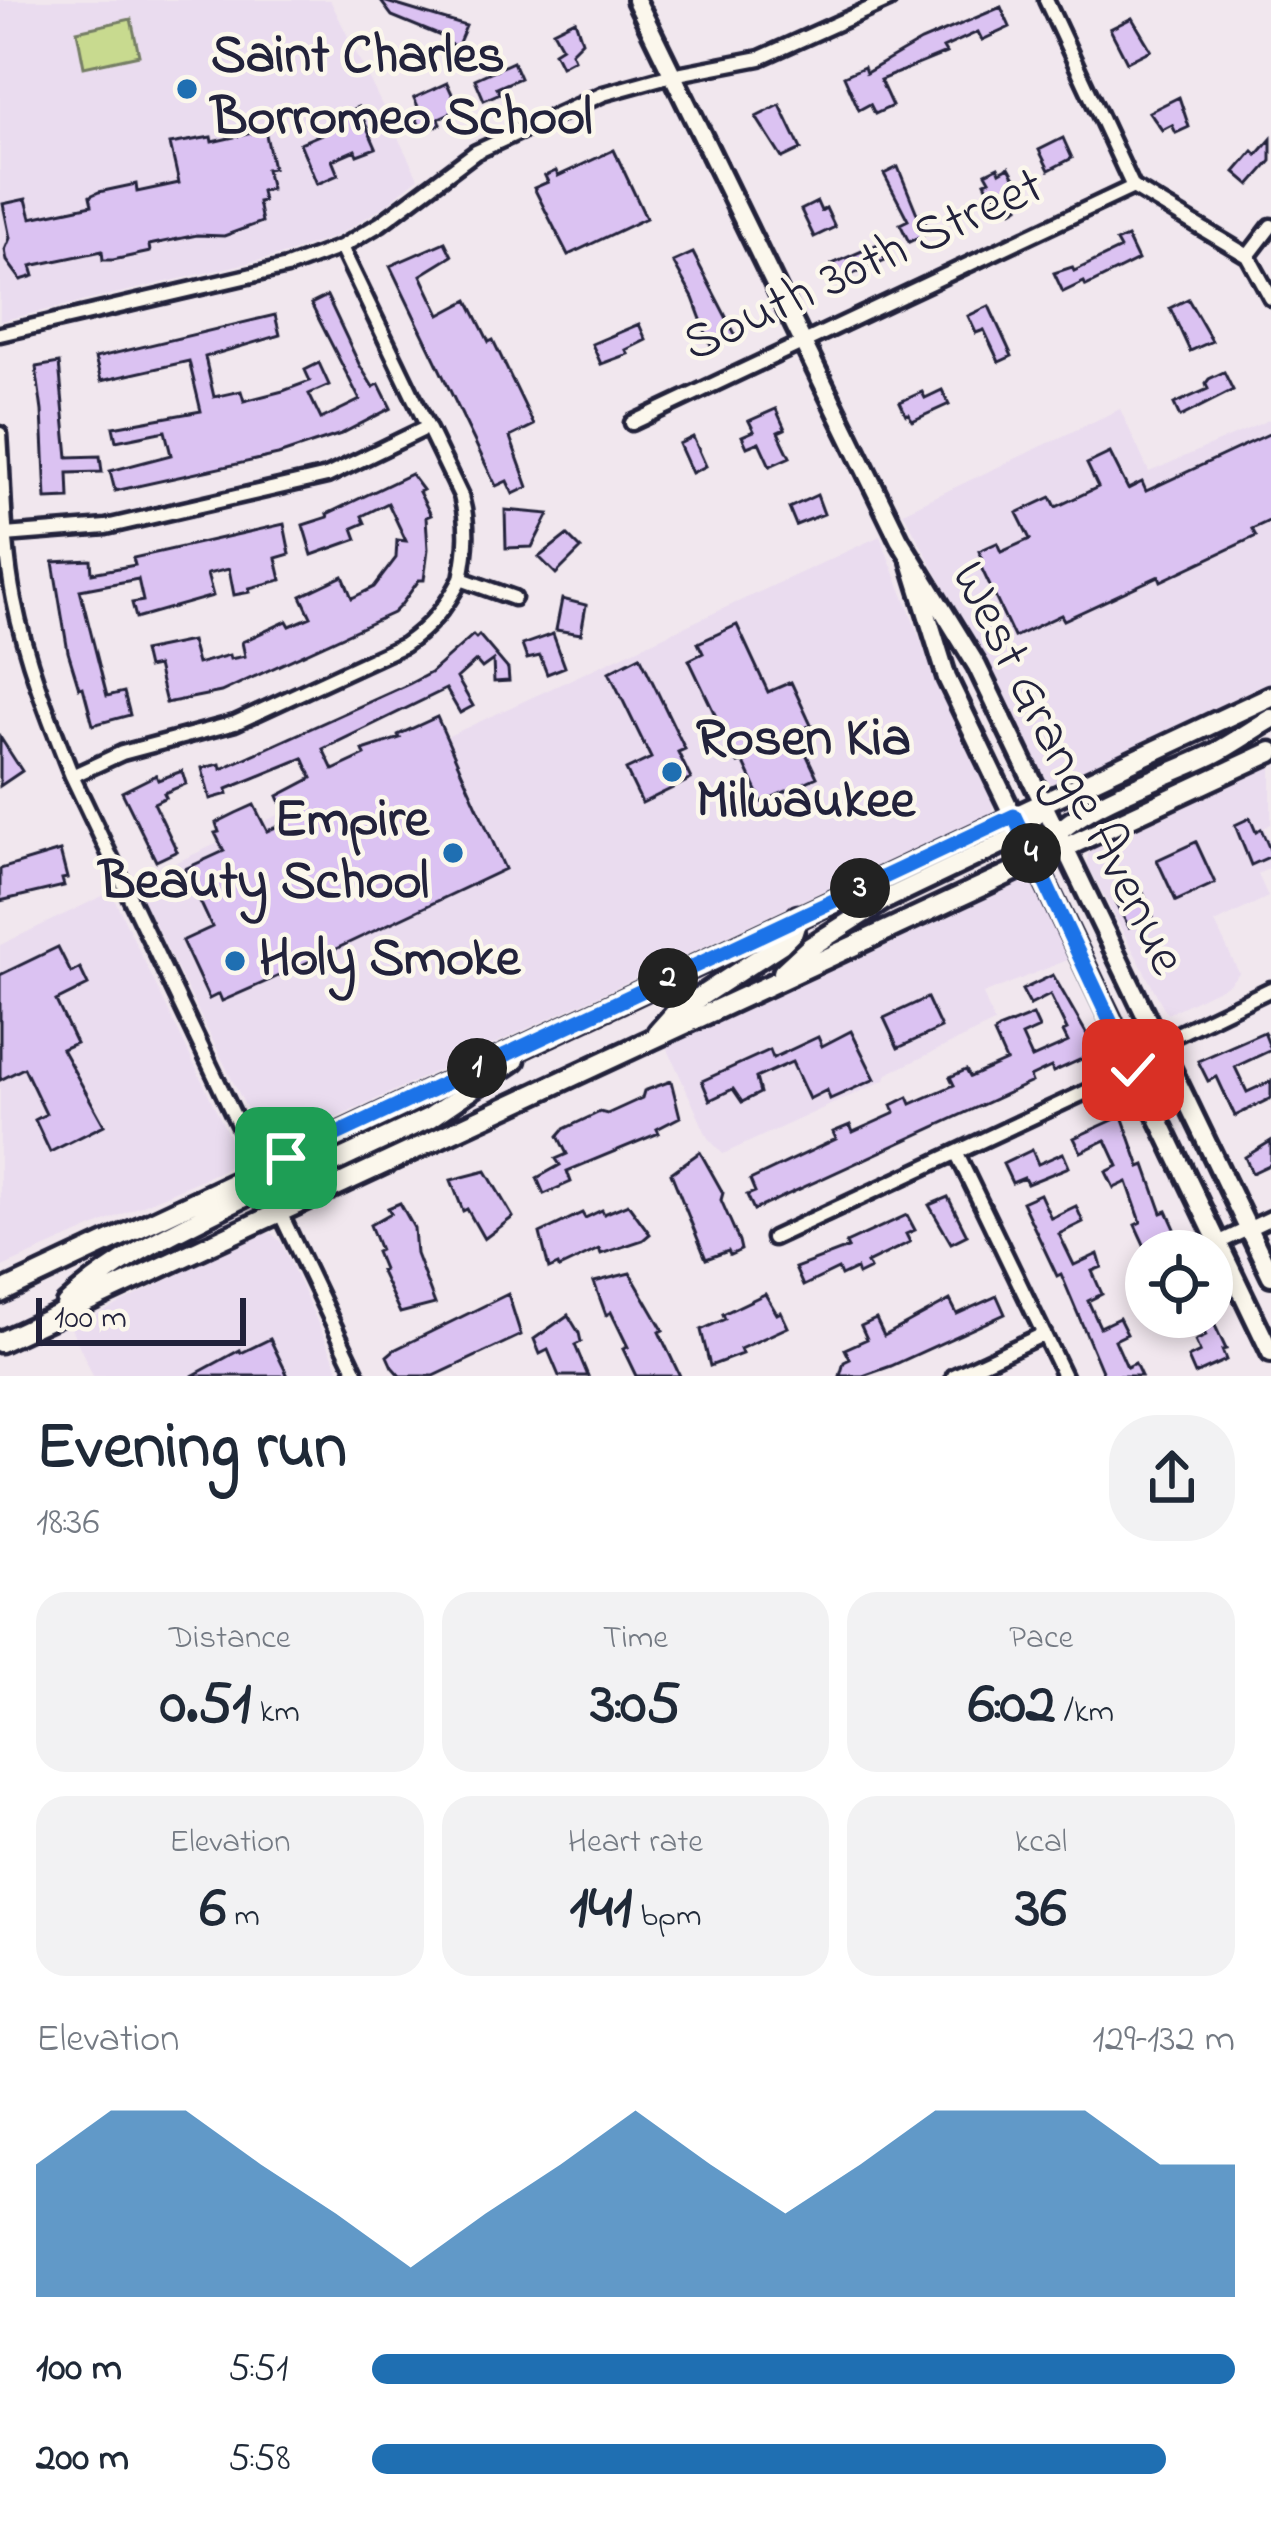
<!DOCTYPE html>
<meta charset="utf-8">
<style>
:root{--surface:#fff;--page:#f2f2f3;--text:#1f2937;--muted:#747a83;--accent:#1f6fb2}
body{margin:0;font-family:"Indie Flower",sans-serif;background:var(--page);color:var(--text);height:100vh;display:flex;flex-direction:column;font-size:45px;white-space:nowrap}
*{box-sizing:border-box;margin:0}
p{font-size:39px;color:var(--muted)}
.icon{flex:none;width:66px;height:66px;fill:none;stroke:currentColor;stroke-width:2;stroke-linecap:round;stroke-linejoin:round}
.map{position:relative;height:1376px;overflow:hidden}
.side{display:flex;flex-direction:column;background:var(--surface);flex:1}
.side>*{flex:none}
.tools{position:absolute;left:1125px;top:1230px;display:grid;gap:24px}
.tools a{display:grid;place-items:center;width:108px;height:108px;border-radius:50%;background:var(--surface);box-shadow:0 6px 18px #0003;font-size:60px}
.scale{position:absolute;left:36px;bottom:30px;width:210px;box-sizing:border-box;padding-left:12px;border:6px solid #22223b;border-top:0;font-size:33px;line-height:42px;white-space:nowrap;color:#22223b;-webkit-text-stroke:9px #fbf7ec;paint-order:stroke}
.pin{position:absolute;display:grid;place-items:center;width:102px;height:102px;color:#fff;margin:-51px;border-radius:24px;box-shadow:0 6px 18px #0006}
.km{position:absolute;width:60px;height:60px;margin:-30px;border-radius:50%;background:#222;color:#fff;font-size:33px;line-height:60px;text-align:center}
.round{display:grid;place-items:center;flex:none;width:126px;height:126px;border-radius:48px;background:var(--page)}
.overview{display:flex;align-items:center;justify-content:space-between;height:204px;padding:0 36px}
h1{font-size:66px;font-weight:800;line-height:90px}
.metrics{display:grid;grid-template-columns:repeat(3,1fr);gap:18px;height:204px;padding:12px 36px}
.metrics div{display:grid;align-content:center;border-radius:30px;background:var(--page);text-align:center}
.metrics b{font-size:60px;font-weight:800}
.metrics small{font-size:33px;font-weight:400}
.metrics p{font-size:33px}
.chart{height:336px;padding:24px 36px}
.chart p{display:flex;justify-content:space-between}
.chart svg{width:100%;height:216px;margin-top:12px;fill:var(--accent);opacity:.7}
ul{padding:0 36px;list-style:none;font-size:39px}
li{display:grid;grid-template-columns:192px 144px 1fr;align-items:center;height:90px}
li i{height:30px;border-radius:15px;background:var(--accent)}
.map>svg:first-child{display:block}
</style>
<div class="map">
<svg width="1271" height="1376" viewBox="0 0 1271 1376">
<rect width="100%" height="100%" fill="#f1e7ee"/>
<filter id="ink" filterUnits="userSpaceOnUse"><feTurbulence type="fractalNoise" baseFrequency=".00833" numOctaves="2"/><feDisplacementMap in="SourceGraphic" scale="24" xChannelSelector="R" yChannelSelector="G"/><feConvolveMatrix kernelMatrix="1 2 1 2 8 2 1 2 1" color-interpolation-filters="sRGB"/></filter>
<g filter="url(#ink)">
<path fill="#eadcef" d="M 0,0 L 330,0 L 418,178 L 385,206 L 337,236 L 286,254 L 0,321 Z
M 1120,409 L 1149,472 L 1271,419 L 1271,684 L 1052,784 L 1037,771 L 975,644 L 903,512 Z
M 880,536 L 932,669 L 994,797 L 992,812 L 278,1145 L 264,1144 L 134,882 Z
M 1271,764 L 1271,824 L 1264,828 L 1271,843 L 1271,867 L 1258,874 L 1268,897 L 1215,923 L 1239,973 L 1229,984 L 1167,1014 L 1088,866 L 1088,854 L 1095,846 Z
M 1022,881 L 1037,889 L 1070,959 L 983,994 L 994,1023 L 887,1074 L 885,1080 L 723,1154 L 708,1138 L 666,1045 Z
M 111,892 L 235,1149 L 235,1160 L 227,1168 L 0,1268 L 0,945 Z
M 271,1233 L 281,1242 L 342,1376 L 93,1376 L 71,1328 L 258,1234 Z"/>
<path fill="#c8da8f" stroke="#757e65" stroke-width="3" d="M 131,19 L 139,55 L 84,67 L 77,31 Z"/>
<path fill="#dbc2f2" stroke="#22223b" stroke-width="3" d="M 380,0 L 466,26 L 457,47 L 447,43 L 448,39 L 392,16 Z
M 1001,7 L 1010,27 L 982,40 L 978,32 L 943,48 L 946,53 L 880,80 L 892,106 L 875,114 L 870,104 L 859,110 L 844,76 L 864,67 L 866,73 L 921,41 Z
M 1132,18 L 1151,50 L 1127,62 L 1110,29 Z
M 575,20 L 582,41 L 571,52 L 574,59 L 561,66 L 554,52 L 562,47 L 553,31 Z
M 513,62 L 520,78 L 497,88 L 500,93 L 484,100 L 475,79 Z
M 447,83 L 459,109 L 439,118 L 441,124 L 423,133 L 415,116 L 421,113 L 414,98 Z
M 1179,97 L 1189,127 L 1176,133 L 1172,125 L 1162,130 L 1149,112 Z
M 780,105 L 801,149 L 782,158 L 756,117 Z
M 358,107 L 376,148 L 357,155 L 355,150 L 332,160 L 338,175 L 317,184 L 300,143 L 338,127 L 334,117 Z
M 265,130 L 273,168 L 266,169 L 271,189 L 261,191 L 263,201 L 258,202 L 262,222 L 224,236 L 197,235 L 149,245 L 150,252 L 113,260 L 103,260 L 102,251 L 31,266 L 34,276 L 21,280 L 7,261 L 5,250 L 10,238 L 3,204 L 26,199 L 31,218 L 92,205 L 90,196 L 99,192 L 136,184 L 137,192 L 179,183 L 170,144 L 211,137 L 212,142 Z
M 1063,138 L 1072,158 L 1049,170 L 1039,150 Z
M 1271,139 L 1271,161 L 1250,185 L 1235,172 L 1253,151 L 1257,155 Z
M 614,150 L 646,218 L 568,255 L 534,188 L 548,182 L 545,176 L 556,171 L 558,176 Z
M 898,167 L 918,216 L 921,214 L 930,232 L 909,242 L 900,224 L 908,220 L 884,174 Z
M 998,167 L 1000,172 L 1009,167 L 1018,183 L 1009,187 L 1019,207 L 1012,211 L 1000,192 L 992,196 L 985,182 L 990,180 L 986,173 Z
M 817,202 L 821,211 L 826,208 L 835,227 L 814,237 L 801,210 Z
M 1127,237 L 1138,260 L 1086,286 L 1084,282 L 1063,292 L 1054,273 L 1072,267 L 1074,271 L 1120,249 L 1116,242 Z
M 445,242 L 452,256 L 421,275 L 440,315 L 468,300 L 489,342 L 493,340 L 534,425 L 510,437 L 528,487 L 513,494 L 507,481 L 496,486 L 390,266 Z
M 878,244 L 885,260 L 837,281 L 832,264 Z
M 693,253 L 737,338 L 712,349 L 693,298 L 673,262 Z
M 327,296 L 359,364 L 373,387 L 379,384 L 391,408 L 341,434 L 278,455 L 115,491 L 110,471 L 171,455 L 165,431 L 116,441 L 113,427 L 201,411 L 189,361 L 101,381 L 95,358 L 275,315 L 280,335 L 205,357 L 214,397 L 241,391 L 244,401 L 283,391 L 310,381 L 305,370 L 319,363 L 329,385 L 309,394 L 321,419 L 360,400 L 311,304 Z
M 1188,299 L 1212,341 L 1190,351 L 1170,308 Z
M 989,306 L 1012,356 L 999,362 L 984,330 L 976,333 L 968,316 Z
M 639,324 L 646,340 L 626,350 L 628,354 L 601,364 L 592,344 Z
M 59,363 L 68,457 L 100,456 L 102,472 L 68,473 L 69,498 L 46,499 L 42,411 L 36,367 Z
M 1224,372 L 1233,390 L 1180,417 L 1174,404 L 1208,389 L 1206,383 L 1209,379 Z
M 942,390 L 949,404 L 912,421 L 909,414 L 906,415 L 900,402 L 922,392 L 925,398 Z
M 776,409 L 785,429 L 778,432 L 790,457 L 770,466 L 759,442 L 747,447 L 742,436 L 754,431 L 749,421 Z
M 1271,433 L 1271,520 L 1252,529 L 1256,536 L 1161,581 L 1159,576 L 1064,620 L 1061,615 L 1014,637 L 978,561 L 982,559 L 979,551 L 997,543 L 1001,552 L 1030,539 L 1017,513 L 1051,497 L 1056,507 L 1098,487 L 1087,464 L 1110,453 L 1128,489 L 1142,482 L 1146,491 Z
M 693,437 L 706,466 L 692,473 L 679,444 Z
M 411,474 L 423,490 L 419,492 L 431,515 L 426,517 L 428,549 L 424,580 L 419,580 L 401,605 L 393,613 L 221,692 L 166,703 L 157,666 L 147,668 L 143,651 L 191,641 L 197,664 L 229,655 L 230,659 L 245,656 L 242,642 L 287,621 L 290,626 L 311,617 L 301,596 L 343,576 L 352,598 L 374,587 L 396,558 L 397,540 L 406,541 L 388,503 L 362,516 L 365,523 L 353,528 L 357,539 L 312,555 L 303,525 L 328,517 L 327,514 Z
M 817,495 L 824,514 L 796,525 L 789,508 Z
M 505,510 L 549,514 L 532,547 L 506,548 Z
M 284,524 L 290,554 L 276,558 L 281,580 L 249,588 L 250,592 L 234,595 L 229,569 L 207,574 L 213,596 L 136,618 L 132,603 L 143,601 L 138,579 L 80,590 L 107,696 L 124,692 L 130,715 L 93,725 L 83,687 L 79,688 L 68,652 L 53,562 L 91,560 L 92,573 L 135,565 L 133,558 Z
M 567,535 L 581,549 L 556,574 L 539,557 Z
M 562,599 L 586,605 L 581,634 L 556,630 Z
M 737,625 L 768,692 L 791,682 L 811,725 L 796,732 L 817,777 L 762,802 L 743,761 L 738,763 L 689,660 L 703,653 L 698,643 Z
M 553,634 L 565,667 L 547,674 L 540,656 L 527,659 L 522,645 Z
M 473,635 L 476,638 L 479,635 L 508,669 L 509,681 L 494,682 L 493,660 L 482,668 L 476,661 L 457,678 L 473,706 L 460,713 L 446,689 L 323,749 L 333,770 L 365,755 L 363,750 L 400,738 L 398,735 L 437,717 L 505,869 L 270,980 L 222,1001 L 219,994 L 209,999 L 182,941 L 212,927 L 185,869 L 224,851 L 215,833 L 219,832 L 216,823 L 236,813 L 254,805 L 267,831 L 289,821 L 278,796 L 312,778 L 303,758 L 227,789 L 228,794 L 210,799 L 202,768 L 220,764 L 221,769 L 409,684 L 430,673 Z
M 640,656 L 685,749 L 678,752 L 691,779 L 642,803 L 626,770 L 651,758 L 609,672 Z
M 0,737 L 22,771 L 0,786 Z
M 182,771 L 186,784 L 164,793 L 166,797 L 154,803 L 177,851 L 156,861 L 122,792 L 156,775 L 158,780 Z
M 1250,818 L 1256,832 L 1261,829 L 1271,852 L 1271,856 L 1251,865 L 1235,825 Z
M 1196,842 L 1215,883 L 1176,901 L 1157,860 Z
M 60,851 L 67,878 L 62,879 L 64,886 L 0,901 L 0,869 Z
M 1142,890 L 1153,916 L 1129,927 L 1115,902 Z
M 58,947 L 71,973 L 80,968 L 88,985 L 56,1001 L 76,1043 L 62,1049 L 104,1125 L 50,1152 L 35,1120 L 46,1114 L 24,1068 L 0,1080 L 0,975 Z
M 1053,975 L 1097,1052 L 1053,1072 L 1051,1067 L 1030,1077 L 1032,1082 L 754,1210 L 747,1195 L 755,1192 L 750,1180 L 836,1139 L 833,1132 L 850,1125 L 853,1132 L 895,1113 L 892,1105 L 908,1097 L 911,1104 L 954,1085 L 950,1077 L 966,1070 L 970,1077 L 1006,1061 L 994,1034 L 998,1029 L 1033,1015 L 1039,1028 L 1022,1036 L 1032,1058 L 1068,1042 L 1063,1032 L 1067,1030 L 1050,995 L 1030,1005 L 1022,990 Z
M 927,998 L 941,1028 L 898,1048 L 884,1018 Z
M 851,1031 L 875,1079 L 830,1099 L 827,1090 L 809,1099 L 792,1062 L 756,1078 L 760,1093 L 742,1102 L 733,1089 L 710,1100 L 702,1081 L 770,1050 L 773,1058 L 818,1037 L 822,1046 Z
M 1264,1032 L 1271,1050 L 1235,1067 L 1247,1092 L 1271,1081 L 1271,1098 L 1235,1116 L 1217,1077 L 1208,1081 L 1198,1061 Z
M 671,1081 L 680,1117 L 657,1129 L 659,1133 L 567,1171 L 571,1182 L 544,1194 L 537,1178 L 560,1165 L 556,1159 L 567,1154 L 558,1136 L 564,1129 L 600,1112 L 607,1114 L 642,1098 L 644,1091 Z
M 1122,1116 L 1140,1167 L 1145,1165 L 1162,1213 L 1167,1211 L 1185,1251 L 1147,1251 L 1135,1225 L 1141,1222 L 1127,1182 L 1114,1188 L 1106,1172 L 1118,1166 L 1106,1140 L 1081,1152 L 1074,1138 Z
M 1271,1141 L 1271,1164 L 1252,1173 L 1245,1157 Z
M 1032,1150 L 1038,1164 L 1063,1153 L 1069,1167 L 1027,1184 L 1024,1178 L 1012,1183 L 1003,1164 Z
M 700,1152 L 723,1193 L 721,1200 L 739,1241 L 741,1250 L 730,1255 L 728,1251 L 706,1259 L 671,1173 Z
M 486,1171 L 513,1217 L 484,1239 L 467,1209 L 463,1211 L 451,1180 Z
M 1040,1194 L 1051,1218 L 1076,1206 L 1083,1222 L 1059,1234 L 1074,1265 L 1098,1254 L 1102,1267 L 1092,1271 L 1102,1294 L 1088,1301 L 1100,1327 L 1119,1318 L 1127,1334 L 1115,1340 L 1127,1367 L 1135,1363 L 1141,1376 L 1104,1376 L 1061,1274 L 1057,1276 L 1022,1202 Z
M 948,1197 L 967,1235 L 951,1243 L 929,1205 Z
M 400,1203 L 414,1228 L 416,1254 L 435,1304 L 400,1313 L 380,1270 L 383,1269 L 376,1252 L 380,1250 L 370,1225 L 391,1213 L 388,1208 Z
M 628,1204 L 650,1234 L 643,1240 L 601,1254 L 599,1249 L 559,1268 L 558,1265 L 549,1269 L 540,1233 L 582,1213 L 585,1218 L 602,1210 L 604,1214 Z
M 907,1215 L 915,1230 L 906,1234 L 910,1242 L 867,1263 L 870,1269 L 858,1275 L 856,1269 L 841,1276 L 838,1269 L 803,1286 L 795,1268 L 848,1248 L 846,1243 Z
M 630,1273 L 663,1330 L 659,1332 L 680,1376 L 636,1376 L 623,1349 L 628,1347 L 611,1312 L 606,1315 L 594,1282 Z
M 508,1294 L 521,1335 L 434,1376 L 400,1376 L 392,1367 L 387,1356 L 394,1350 Z
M 765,1294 L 777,1314 L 781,1312 L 788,1327 L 740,1349 L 742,1354 L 710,1366 L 701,1330 L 725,1319 L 723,1314 Z
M 997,1296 L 1005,1314 L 891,1366 L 863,1376 L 840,1376 L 844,1362 L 850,1359 L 845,1349 L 867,1339 L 861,1326 L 876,1319 L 884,1336 L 950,1300 L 957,1314 Z
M 568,1315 L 579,1333 L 581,1342 L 575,1345 L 588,1376 L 559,1376 L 548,1350 L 540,1354 L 534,1339 Z
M 1197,1317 L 1211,1317 L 1226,1349 L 1222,1350 L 1226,1360 L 1195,1374 L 1188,1358 L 1200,1352 L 1195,1341 L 1206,1336 Z
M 270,1339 L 288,1376 L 192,1376 L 240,1350 L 241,1353 Z"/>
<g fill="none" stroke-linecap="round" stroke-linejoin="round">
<g stroke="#22223b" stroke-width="21">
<path id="street" d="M 1046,0 L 1133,187 L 1248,256 L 1271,298
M 341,247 L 461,496 C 469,525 467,549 461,579 L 514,598
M 1248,256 L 1271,226
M 0,334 L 287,267 L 341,247 L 380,224 L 476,152 L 603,94 L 672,75 L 760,58 L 889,0
M 632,423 L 1133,187
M 0,434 C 4,489 3,545 14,600 C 26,661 49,718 72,776 L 358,1376
M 5,535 L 106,527 L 327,476 L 428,427
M 72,776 L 122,753 L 235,723 L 404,645 C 431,626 446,607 461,579
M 957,1154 L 1064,1376
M 773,1238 L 1133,1070 L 1159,1043 L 1271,989
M 1218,1243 L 1271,1218
M 954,1376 L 1044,1334"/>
</g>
<g stroke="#22223b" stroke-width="26">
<path id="secondary" d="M 636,0 L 899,539 L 977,666 L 1271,1276
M 911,562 L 947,678 L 1271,1353"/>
</g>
<g stroke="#22223b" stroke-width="27">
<path id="primary" d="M 1035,861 C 1064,805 1160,781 1215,753 C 1234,743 1252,730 1271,719
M 783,972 L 810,947 L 884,900 L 1022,834 L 1044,802
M 658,1032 L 675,1013 L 781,944 L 793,932 L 798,916
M 279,1212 L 280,1195 L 290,1183 L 429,1118 L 515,1060
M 0,1293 L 1271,696
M 66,1305 C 120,1255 181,1229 246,1196 L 255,1187 L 260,1171
M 0,1342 L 1271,752"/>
</g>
<use href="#street" stroke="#fbf7ec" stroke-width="12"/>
<use href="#secondary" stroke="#fbf7ec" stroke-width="16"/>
<use href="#primary" stroke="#fbf7ec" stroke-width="18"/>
</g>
</g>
<g fill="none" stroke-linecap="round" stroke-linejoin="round" filter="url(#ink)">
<g stroke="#fff" stroke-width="24">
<path id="route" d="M 286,1158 L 1014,816 L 1133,1070"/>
</g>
<use href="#route" stroke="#1a73e8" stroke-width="15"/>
</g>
<g fill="#1f6fb2" stroke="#fbf7ec" stroke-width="4.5">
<circle cx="187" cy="89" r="12"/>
<circle cx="672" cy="772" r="12"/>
<circle cx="453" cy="853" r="12"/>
<circle cx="235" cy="961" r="12"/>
</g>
<g text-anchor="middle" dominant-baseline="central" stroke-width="9" stroke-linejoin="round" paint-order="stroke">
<g font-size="54" font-weight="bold" fill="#22223b" stroke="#fbf7ec" text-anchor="start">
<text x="211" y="58">Saint Charles<tspan x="211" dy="62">Borromeo School</tspan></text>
<text x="696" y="741">Rosen Kia<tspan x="696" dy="62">Milwaukee</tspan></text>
<text x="429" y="822" text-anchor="end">Empire<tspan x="429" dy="62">Beauty School</tspan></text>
<text x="259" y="961">Holy Smoke</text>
</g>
<g font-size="54" fill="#22223b" stroke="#fbf7ec">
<text transform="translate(864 267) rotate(-25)">South 30th Street</text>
<text transform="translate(1066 769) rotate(63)">West Grange Avenue</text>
</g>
</g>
</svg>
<div class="tools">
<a><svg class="icon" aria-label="locate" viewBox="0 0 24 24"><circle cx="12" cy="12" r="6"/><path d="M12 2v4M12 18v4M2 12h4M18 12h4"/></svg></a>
</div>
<div class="scale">100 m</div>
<div class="pin" style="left:286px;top:1158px;background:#1e9e55"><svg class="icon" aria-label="arrive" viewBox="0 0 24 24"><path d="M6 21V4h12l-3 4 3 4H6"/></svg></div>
<div class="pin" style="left:1133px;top:1070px;background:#d93025"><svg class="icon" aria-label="check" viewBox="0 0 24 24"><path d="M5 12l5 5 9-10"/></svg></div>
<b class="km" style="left:477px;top:1068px">1</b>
<b class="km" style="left:668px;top:978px">2</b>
<b class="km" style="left:860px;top:888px">3</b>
<b class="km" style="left:1031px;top:853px">4</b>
</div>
<section class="side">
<div class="overview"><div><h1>Evening run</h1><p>18:36</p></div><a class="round"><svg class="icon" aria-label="share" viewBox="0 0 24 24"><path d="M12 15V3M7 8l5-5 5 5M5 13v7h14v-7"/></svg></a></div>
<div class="metrics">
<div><p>Distance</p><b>0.51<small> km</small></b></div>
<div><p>Time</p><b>3:05</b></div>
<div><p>Pace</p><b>6:02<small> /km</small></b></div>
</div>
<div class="metrics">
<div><p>Elevation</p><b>6<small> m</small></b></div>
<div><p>Heart rate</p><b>141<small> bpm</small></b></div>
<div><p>kcal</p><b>36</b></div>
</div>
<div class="chart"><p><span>Elevation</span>129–132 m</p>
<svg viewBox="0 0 160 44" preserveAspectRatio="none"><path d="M0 44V17L10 6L20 6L30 17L40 27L50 38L60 27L70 17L80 6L90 17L100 27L110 17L120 6L130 6L140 6L150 17L160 17V44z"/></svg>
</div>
<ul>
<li><b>100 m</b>5:51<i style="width:100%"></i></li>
<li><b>200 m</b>5:58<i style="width:92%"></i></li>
</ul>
</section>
